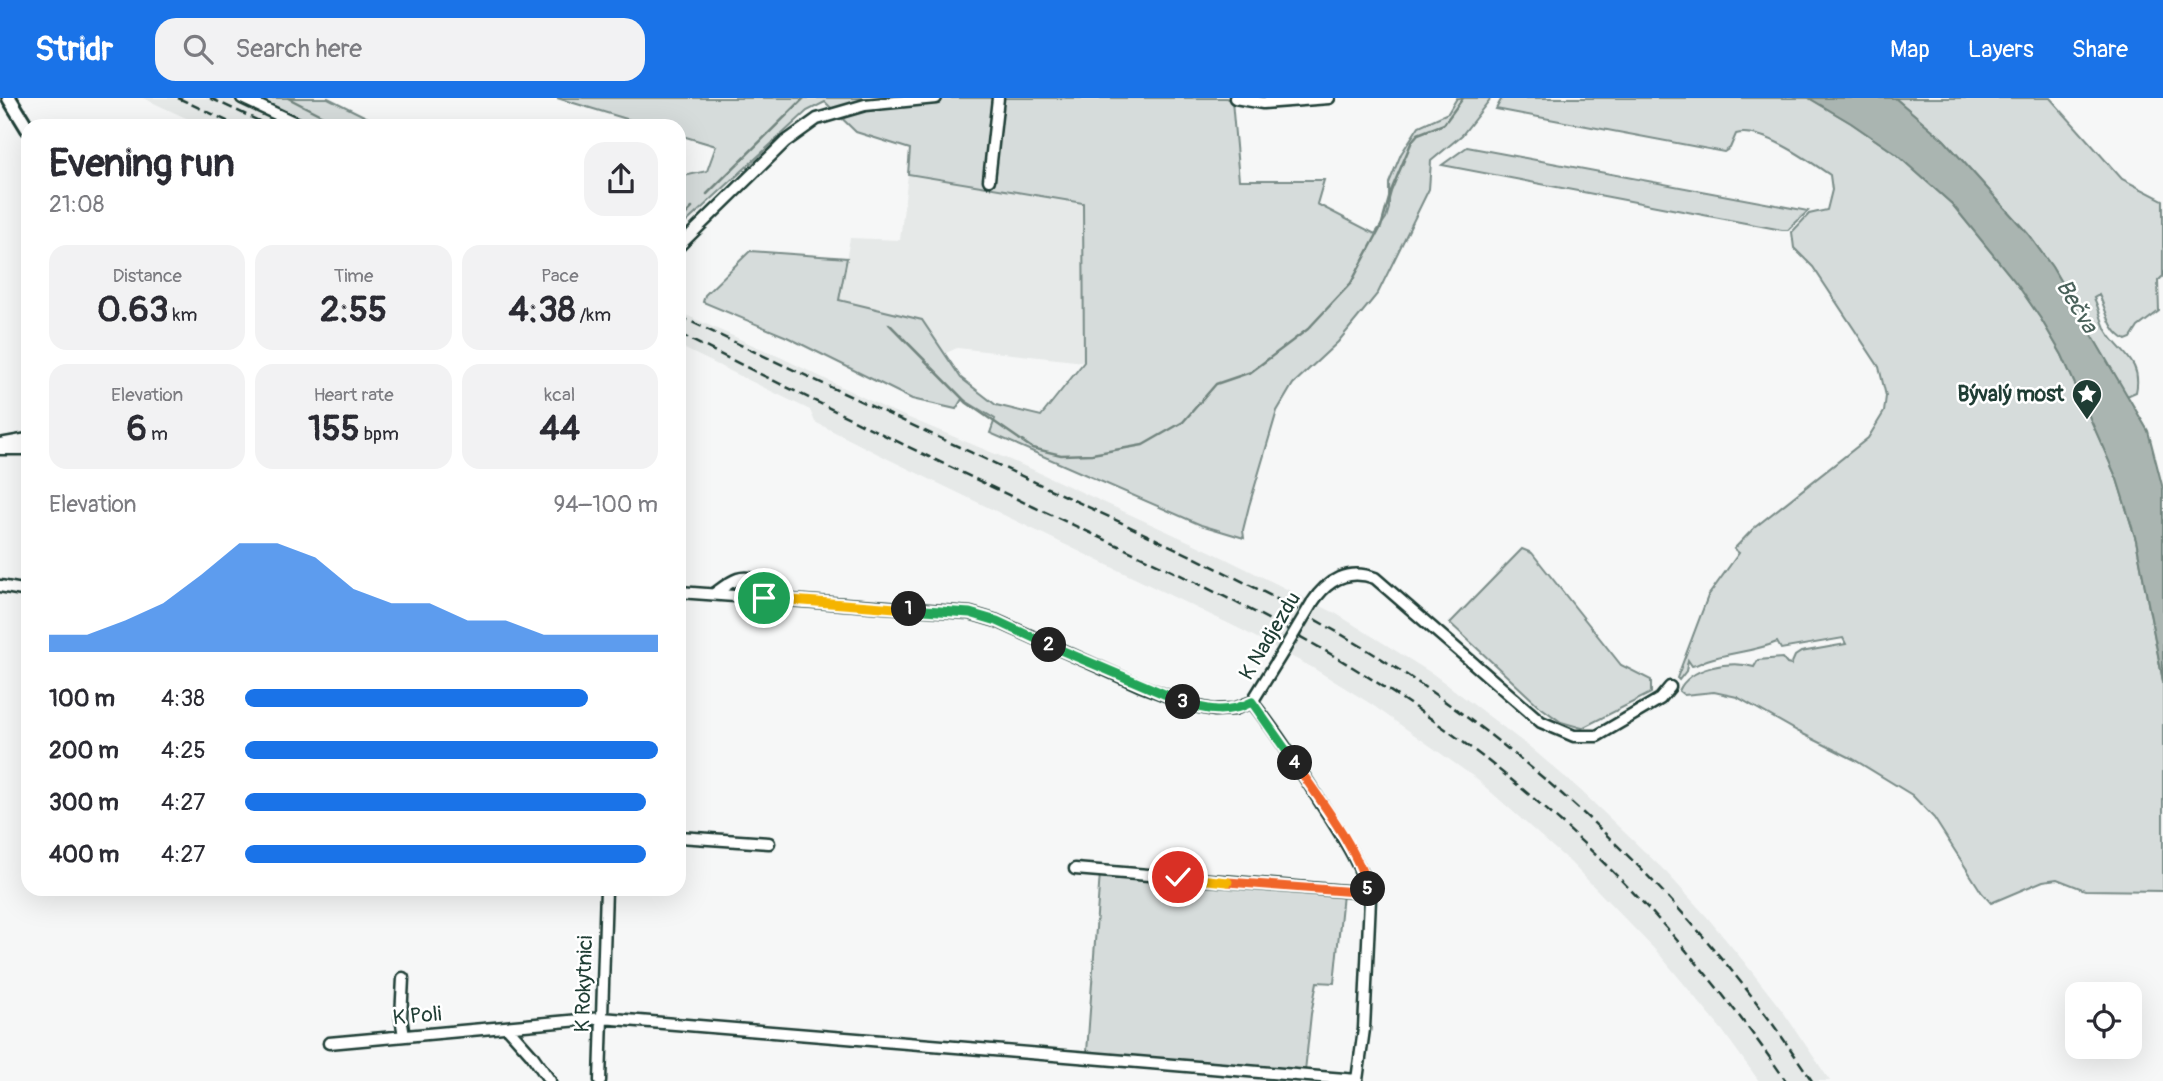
<!DOCTYPE html>
<meta charset="utf-8">
<style>
:root{--surface:#fff;--page:#f2f2f3;--text:#2b2b33;--muted:#7c7c81;--accent:#1a73e8}
body{margin:0;font-family:Pangolin,sans-serif;background:var(--page);color:var(--text);height:100vh;display:flex;flex-direction:column;font-size:26px;white-space:nowrap}
*{box-sizing:border-box;margin:0}
p{font-size:23px;color:var(--muted)}
.icon{flex:none;width:38px;height:38px;fill:none;stroke:currentColor;stroke-width:2;stroke-linecap:round;stroke-linejoin:round}
.map{position:relative;flex:1;overflow:hidden}
.sheet{position:absolute;left:21px;top:21px;width:665px;height:777px;display:flex;flex-direction:column;background:var(--surface);border-radius:21px;box-shadow:0 7px 28px #0002}
.sheet>*{flex:none}
.fabs{position:absolute;left:2065px;top:884px;display:grid;gap:14px}
.fabs a{display:grid;place-items:center;width:77px;height:77px;border-radius:14px;background:var(--surface);box-shadow:0 7px 28px #0002;font-size:35px}
.pin{position:absolute;display:grid;place-items:center;width:60px;height:60px;color:#fff;margin:-30px;border:4px solid #fff;border-radius:50%;box-shadow:0 2px 7px #0007}
.km{position:absolute;width:35px;height:35px;margin:-18px;border-radius:50%;background:#222;color:#fff;font-size:19px;line-height:35px;text-align:center}
.round{display:grid;place-items:center;flex:none;width:74px;height:74px;border-radius:21px;background:var(--page)}
.headline{display:flex;align-items:center;justify-content:space-between;height:119px;padding:0 28px}
h1{font-size:38px;font-weight:800;line-height:52px}
.stats{display:grid;grid-template-columns:repeat(3,1fr);gap:10px;height:119px;padding:7px 28px}
.stats div{display:grid;align-content:center;border-radius:18px;background:var(--page);text-align:center}
.stats b{font-size:35px;font-weight:800}
.stats small{font-size:19px;font-weight:400}
.stats p{font-size:19px}
.chart{height:196px;padding:14px 28px}
.chart p{display:flex;justify-content:space-between}
.chart svg{width:100%;height:126px;margin-top:7px;fill:var(--accent);opacity:.7}
ul{padding:0 28px;list-style:none;font-size:23px}
li{display:grid;grid-template-columns:112px 84px 1fr;align-items:center;height:52px}
li i{height:18px;border-radius:9px;background:var(--accent)}
header{display:flex;align-items:center;gap:42px;box-sizing:border-box;height:98px;padding:0 35px;background:var(--accent);color:#fff}
header strong{font-size:33px}
nav{display:flex;gap:38px;margin-inline-start:auto;font-size:24px}
.search{width:490px;height:63px;background:var(--page);display:flex;align-items:center;gap:18px;box-sizing:border-box;padding:0 24px;border-radius:21px;color:var(--muted);font-size:26px}
.map>svg:first-child{display:block}
</style>
<header>
<strong>Stridr</strong>
<div class="search"><svg class="icon" aria-label="search" viewBox="0 0 24 24"><circle cx="10" cy="10" r="6"/><path d="M15 15l6 6"/></svg>Search here</div>
<nav><a>Map</a><a>Layers</a><a>Share</a></nav>
</header>
<div class="map">
<svg width="2163" height="983" viewBox="0 0 2163 983">
<rect width="100%" height="100%" fill="#f6f7f7"/>
<filter id="ink" filterUnits="userSpaceOnUse"><feTurbulence type="fractalNoise" baseFrequency=".0143" numOctaves="2"/><feDisplacementMap in="SourceGraphic" scale="14" xChannelSelector="R" yChannelSelector="G"/><feConvolveMatrix kernelMatrix="1 2 1 2 8 2 1 2 1" color-interpolation-filters="sRGB"/></filter>
<g filter="url(#ink)">
<path fill="#e6e9e8" d="M 143,0 L 229,0 L 289,28 L 203,28 Z
M 908,76 L 1084,105 L 1084,264 L 957,250 L 944,256 L 922,222 L 839,202 L 850,140 L 900,142 Z
M 679,214 L 780,259 L 885,310 L 1029,370 L 1214,455 L 1335,515 L 1433,576 L 1531,650 L 1579,691 L 1666,774 L 1707,819 L 1745,865 L 1784,915 L 1830,983 L 1759,983 L 1722,932 L 1660,857 L 1571,765 L 1474,679 L 1371,606 L 1313,570 L 1242,532 L 888,361 L 815,324 L 810,312 L 679,248 Z"/>
<path fill="#d6dcdb" stroke="#7a8c88" stroke-width="2" d="M 256,0 L 328,0 L 384,28 L 316,28 Z
M 557,0 L 1226,0 L 1232,3 L 1239,82 L 1324,82 L 1317,106 L 1375,136 L 1386,120 L 1389,110 L 1389,85 L 1401,56 L 1419,28 L 1448,15 L 1457,0 L 1491,0 L 1462,37 L 1431,63 L 1429,91 L 1378,195 L 1338,244 L 1293,286 L 1277,313 L 1249,408 L 1243,432 L 1244,440 L 1201,427 L 990,335 L 995,321 L 962,301 L 956,311 L 912,301 L 787,239 L 703,204 L 705,197 L 750,153 L 847,160 L 839,202 L 922,222 L 961,280 L 996,307 L 1041,318 L 1084,264 L 1083,105 L 908,76 L 910,51 L 856,34 L 825,4 L 807,13 L 679,131 L 679,79 L 707,73 L 716,48 L 679,37 L 679,28 L 650,28 Z
M 1502,0 L 1809,0 L 1851,25 L 1896,56 L 1952,106 L 2017,186 L 2041,221 L 2062,257 L 2104,351 L 2117,381 L 2136,442 L 2163,583 L 2163,793 L 2085,792 L 2057,781 L 2043,783 L 1991,805 L 1982,795 L 1934,720 L 1912,697 L 1853,661 L 1799,634 L 1737,599 L 1714,594 L 1684,597 L 1679,593 C 1689,569 1731,562 1754,569 L 1758,562 L 1782,560 L 1787,566 L 1791,567 L 1795,558 L 1801,554 L 1846,546 L 1843,540 L 1781,551 L 1777,544 C 1754,554 1730,554 1707,562 C 1701,564 1698,567 1692,568 L 1688,562 L 1686,573 L 1679,582 L 1677,580 L 1708,498 L 1739,455 L 1734,451 L 1754,430 L 1868,340 L 1884,314 L 1886,298 L 1879,269 L 1813,169 L 1794,150 L 1792,134 L 1809,116 L 1827,112 L 1832,92 L 1830,77 C 1808,62 1762,29 1736,36 L 1730,50 L 1724,54 L 1496,11 Z
M 1895,0 L 2050,0 L 2122,81 L 2163,102 L 2163,178 L 2158,183 L 2159,213 L 2138,229 L 2131,240 L 2126,242 C 2109,233 2107,213 2099,197 L 2094,200 C 2099,210 2101,222 2106,232 C 2119,255 2143,262 2136,294 L 2127,298 L 2052,169 L 2028,136 L 1944,42 Z
M 1467,49 L 1808,113 L 1788,132 L 1782,132 L 1442,67 Z
M 1522,451 L 1532,455 L 1621,567 L 1651,582 L 1651,595 L 1582,630 L 1561,624 L 1539,608 L 1450,525 Z
M 1100,775 L 1343,796 L 1334,885 L 1317,884 L 1311,916 L 1305,973 L 1087,954 Z"/>
<path fill="#aab5b1" stroke="#72857f" stroke-width="2" d="M 1809,0 L 1895,0 L 1944,42 L 2028,136 L 2052,169 L 2148,333 L 2163,391 L 2163,583 L 2136,442 L 2117,381 L 2062,257 L 2041,221 L 2017,186 L 1952,106 L 1896,56 L 1851,25 Z"/>
<g fill="none" stroke-linecap="round" stroke-linejoin="round">
<path stroke="#72857f" stroke-width="2.5" d="M 288,0 L 342,28
M 707,96 L 804,0
M 679,123 L 692,110
M 889,226 L 967,305 L 1032,350 L 1061,357 L 1092,356 L 1143,347 L 1183,324 L 1216,286 L 1251,274 L 1308,231 L 1351,185 L 1381,129 L 1391,93 L 1412,43 L 1418,36 L 1444,26 L 1463,0"/>
<g stroke="#1f3d34" stroke-width="15">
<path id="street" d="M 242,0 L 302,28
M 1235,0 L 1263,5 L 1329,0
M 989,82 L 998,0
M 679,148 L 785,44 L 817,21 L 865,7 L 936,0
M 0,346 L 28,341
M 0,351 L 28,351
M 0,488 L 28,493
M 679,494 L 970,515 L 997,523 L 1139,587 L 1194,608 L 1214,612 L 1234,611 L 1252,604 L 1284,552
M 714,496 C 729,485 741,473 759,484 L 764,500
M 1312,505 C 1327,482 1348,470 1375,480 L 1541,624 L 1574,638 L 1597,638 L 1660,601 L 1670,589
M 679,739 L 769,745
M 1075,771 L 1369,795
M 403,880 L 401,920 L 404,938
M 507,929 L 531,956 L 550,983
M 329,945 L 602,920 L 1357,982 L 1364,931 L 1370,801 C 1361,764 1339,734 1319,702 C 1298,668 1277,635 1252,604
M 600,983 L 606,791"/>
</g>
<g stroke="#1f3d34" stroke-width="18">
<path id="secondary" d="M 9,0 L 28,31"/>
</g>
<use href="#street" stroke="#fff" stroke-width="10"/>
<use href="#secondary" stroke="#fff" stroke-width="12"/>
<path stroke="#1f3d34" stroke-width="2.5" stroke-dasharray="10 5" stroke-linecap="butt" d="M 178,0 L 238,28
M 210,0 L 270,28
M 679,218 C 814,282 949,344 1084,407 C 1189,457 1295,505 1393,568 C 1559,676 1704,818 1812,983
M 679,236 C 797,294 915,353 1034,409 C 1160,467 1287,523 1402,601 C 1553,701 1684,833 1786,983"/>
<g stroke="#1f3d34" stroke-width="15" stroke-linecap="butt">
<path id="street-bridge" d="M 1284,552 L 1312,505"/>
</g>
<use href="#street-bridge" stroke="#fff" stroke-width="10"/>
</g>
</g>
<g fill="none" stroke-linecap="round" stroke-linejoin="round" filter="url(#ink)">
<g stroke="#fff" stroke-width="14">
<path id="split-1" d="M 764,500 L 909,511"/>
</g>
<g stroke="#fff" stroke-width="14">
<path id="split-2" d="M 909,511 L 970,515 L 997,523 L 1049,547"/>
</g>
<g stroke="#fff" stroke-width="14">
<path id="split-3" d="M 1049,547 L 1183,604"/>
</g>
<g stroke="#fff" stroke-width="14">
<path id="split-4" d="M 1183,604 C 1207,613 1228,616 1252,604 L 1295,665"/>
</g>
<g stroke="#fff" stroke-width="14">
<path id="split-5" d="M 1295,665 C 1319,701 1357,749 1368,791"/>
</g>
<g stroke="#fff" stroke-width="14">
<path id="split-6" d="M 1228,784 L 1369,795 L 1368,791"/>
</g>
<g stroke="#fff" stroke-width="14">
<path id="split-7" d="M 1178,779 L 1228,784"/>
</g>
<use href="#split-1" stroke="#f5b400" stroke-width="9"/>
<use href="#split-2" stroke="#22a559" stroke-width="9"/>
<use href="#split-3" stroke="#22a559" stroke-width="9"/>
<use href="#split-4" stroke="#22a559" stroke-width="9"/>
<use href="#split-5" stroke="#f0652b" stroke-width="9"/>
<use href="#split-6" stroke="#f0652b" stroke-width="9"/>
<use href="#split-7" stroke="#f5b400" stroke-width="9"/>
</g>
<defs>
<g id="sight-pin" transform="scale(1.575)"><path d="M0 17L-7.5 6A9.5 9.5 0 1 1 7.5 6Z" fill="#1f3d34" stroke="#fff"/><path d="M0-6L1.8-2.2L6-1.7L2.9 1.2L3.7 5.4L0 3.3L-3.7 5.4L-2.9 1.2L-6-1.7L-1.8-2.2Z" fill="#fff"/></g>
</defs>
<g fill-rule="evenodd">
<use href="#sight-pin" x="2087" y="296"/>
</g>
<g text-anchor="middle" dominant-baseline="central" stroke-width="5" stroke-linejoin="round" paint-order="stroke">
<g font-size="21" font-weight="bold" fill="#1f3d34" stroke="#fff" text-anchor="end">
<text x="2064" y="296">Bývalý most</text>
</g>
<g font-size="21" fill="#1f3d34" stroke="#fff">
<text transform="translate(1270 538) rotate(-59)">K Nadjezdu</text>
<text transform="translate(584 886) rotate(-88)">K Rokytnici</text>
<text transform="translate(417 918) rotate(-5)">K Poli</text>
</g>
<g font-size="23" font-style="italic" fill="#49615a" stroke="#fff">
<text transform="translate(2077 208) rotate(59)">Bečva</text>
</g>
</g>
</svg>
<div class="fabs">
<a><svg class="icon" aria-label="locate" viewBox="0 0 24 24"><circle cx="12" cy="12" r="6"/><path d="M12 2v4M12 18v4M2 12h4M18 12h4"/></svg></a>
</div>
<div class="pin" style="left:764px;top:500px;background:#1e9e55"><svg class="icon" aria-label="arrive" viewBox="0 0 24 24"><path d="M6 21V4h12l-3 4 3 4H6"/></svg></div>
<div class="pin" style="left:1178px;top:779px;background:#d93025"><svg class="icon" aria-label="check" viewBox="0 0 24 24"><path d="M5 12l5 5 9-10"/></svg></div>
<b class="km" style="left:909px;top:511px">1</b>
<b class="km" style="left:1049px;top:547px">2</b>
<b class="km" style="left:1183px;top:604px">3</b>
<b class="km" style="left:1295px;top:665px">4</b>
<b class="km" style="left:1368px;top:791px">5</b>
<section class="sheet">
<div class="headline"><div><h1>Evening run</h1><p>21:08</p></div><a class="round"><svg class="icon" aria-label="share" viewBox="0 0 24 24"><path d="M12 15V3M7 8l5-5 5 5M5 13v7h14v-7"/></svg></a></div>
<div class="stats">
<div><p>Distance</p><b>0.63<small> km</small></b></div>
<div><p>Time</p><b>2:55</b></div>
<div><p>Pace</p><b>4:38<small> /km</small></b></div>
</div>
<div class="stats">
<div><p>Elevation</p><b>6<small> m</small></b></div>
<div><p>Heart rate</p><b>155<small> bpm</small></b></div>
<div><p>kcal</p><b>44</b></div>
</div>
<div class="chart"><p><span>Elevation</span>94–100 m</p>
<svg viewBox="0 0 160 44" preserveAspectRatio="none"><path d="M0 44V38L10 38L20 33L30 27L40 17L50 6L60 6L70 11L80 22L90 27L100 27L110 33L120 33L130 38L140 38L150 38L160 38V44z"/></svg>
</div>
<ul>
<li><b>100 m</b>4:38<i style="width:83%"></i></li>
<li><b>200 m</b>4:25<i style="width:100%"></i></li>
<li><b>300 m</b>4:27<i style="width:97%"></i></li>
<li><b>400 m</b>4:27<i style="width:97%"></i></li>
</ul>
</section>
</div>
